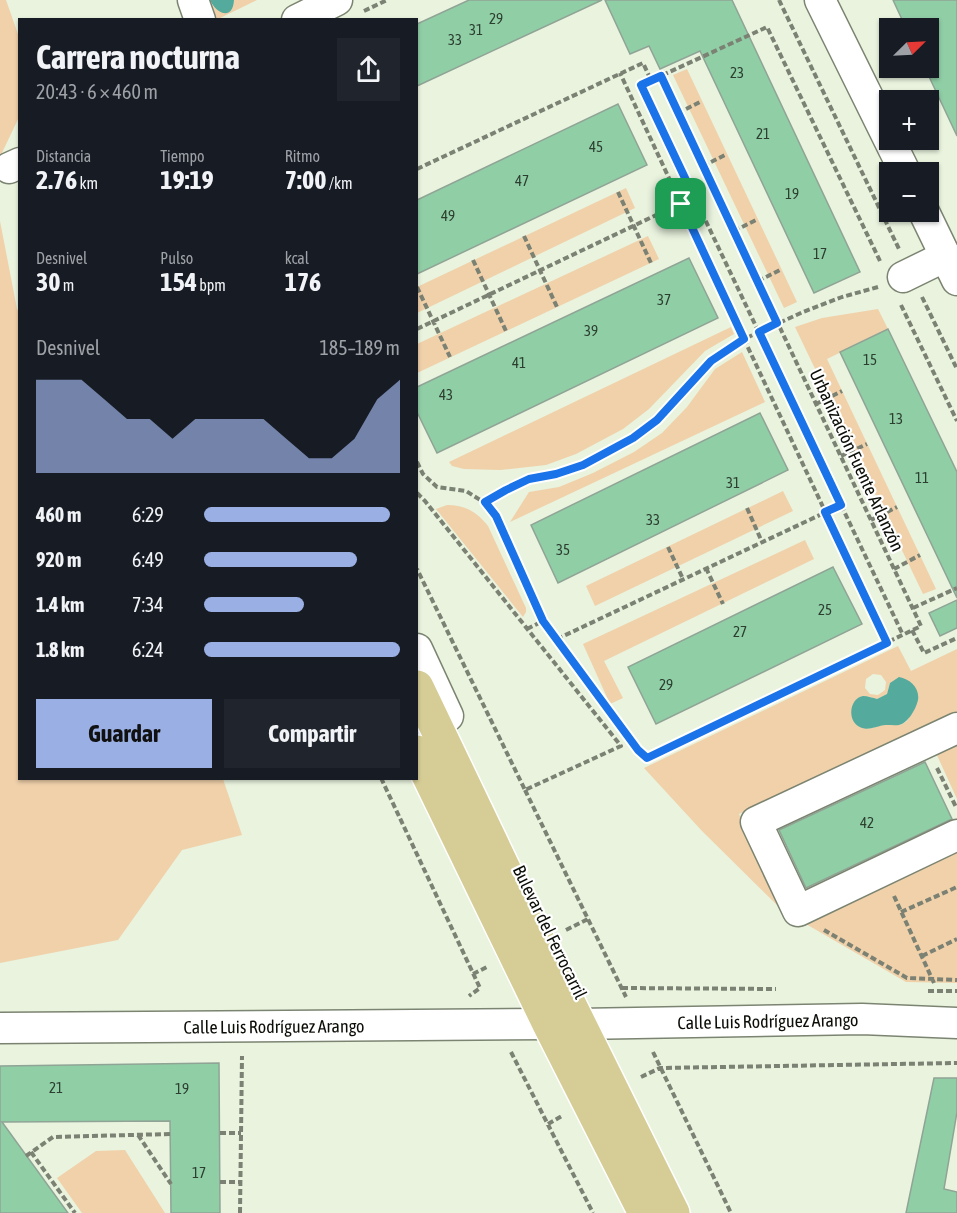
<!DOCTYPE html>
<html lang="es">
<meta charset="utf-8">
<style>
:root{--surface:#171b24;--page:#20242c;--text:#f1f3f6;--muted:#9ea1a6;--accent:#9aafe3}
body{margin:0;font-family:"Asap Condensed",sans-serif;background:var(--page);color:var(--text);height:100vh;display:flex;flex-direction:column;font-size:22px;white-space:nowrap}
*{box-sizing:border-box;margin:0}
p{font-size:20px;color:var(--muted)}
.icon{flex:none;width:33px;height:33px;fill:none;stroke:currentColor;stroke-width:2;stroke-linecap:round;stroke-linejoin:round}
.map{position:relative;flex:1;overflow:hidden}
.drawer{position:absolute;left:18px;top:18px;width:400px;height:762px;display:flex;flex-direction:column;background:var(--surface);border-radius:0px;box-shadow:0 2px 4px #0004}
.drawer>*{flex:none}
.needle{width:39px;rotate:66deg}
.buttons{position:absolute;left:879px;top:18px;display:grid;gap:12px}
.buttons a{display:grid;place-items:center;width:60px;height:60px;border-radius:0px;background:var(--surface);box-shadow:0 2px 4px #0004;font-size:30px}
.pin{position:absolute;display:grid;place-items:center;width:51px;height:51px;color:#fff;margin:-26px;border-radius:12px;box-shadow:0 3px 9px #0006}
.round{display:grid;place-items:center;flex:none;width:63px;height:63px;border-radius:0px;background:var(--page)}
.overview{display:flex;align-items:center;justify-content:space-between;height:102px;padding:0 18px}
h1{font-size:33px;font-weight:700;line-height:45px}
.stats{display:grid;grid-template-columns:repeat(3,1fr);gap:9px;height:102px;padding:6px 18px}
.stats div{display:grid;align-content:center}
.stats b{font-size:26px;font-weight:700}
.stats small{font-size:16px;font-weight:400}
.stats p{font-size:16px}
.chart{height:168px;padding:12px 18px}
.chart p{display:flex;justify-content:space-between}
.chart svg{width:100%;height:108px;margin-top:6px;fill:var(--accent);opacity:.7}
.button{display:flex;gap:12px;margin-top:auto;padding:12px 18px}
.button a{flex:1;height:69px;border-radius:0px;background:var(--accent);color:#111;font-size:24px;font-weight:700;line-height:69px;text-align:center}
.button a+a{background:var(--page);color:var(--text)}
ul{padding:0 18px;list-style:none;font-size:20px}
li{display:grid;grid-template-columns:96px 72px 1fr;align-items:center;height:45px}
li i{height:15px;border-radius:8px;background:var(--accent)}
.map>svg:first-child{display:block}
</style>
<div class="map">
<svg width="957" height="1213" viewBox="0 0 957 1213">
<rect width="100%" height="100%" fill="#e9f3de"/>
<path fill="#f0d1aa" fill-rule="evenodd" d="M 0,0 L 6,0 L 19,37 L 20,115 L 0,157 Z
M 203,0 L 210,0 L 213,6 L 231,11 L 233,6 L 234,0 L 257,0 L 216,20 L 210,19 Z
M 687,69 L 797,302 L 784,308 L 673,75 Z
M 626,188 L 635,208 L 417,313 L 417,287 Z
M 0,221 L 17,309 L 20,314 L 20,778 L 223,779 L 242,835 L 182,850 L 118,940 L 0,963 Z
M 648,236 L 659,259 L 417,373 L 417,344 Z
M 878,309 L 888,329 L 827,359 L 936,589 L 923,594 L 795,327 L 822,318 Z
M 731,327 L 734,334 L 705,351 L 649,409 L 623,429 L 576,454 L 546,465 L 500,470 L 464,469 L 452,466 L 449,462 Z
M 742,352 L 765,402 L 510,522 L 529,492 L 559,487 L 593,473 L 634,452 L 662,433 L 687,407 L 715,369 Z
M 783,491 L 793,511 L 595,606 L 586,586 Z
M 447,505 C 465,505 477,512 488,526 L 526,608 L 526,612 L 523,617 L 436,509 Z
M 805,540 L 814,559 L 604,661 L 623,698 L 610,704 L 583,644 Z
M 898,646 L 911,671 L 957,649 L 957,711 L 739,814 L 786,911 L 778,906 L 702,831 L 644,768 ZM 873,674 L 881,675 L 886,682 L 885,690 L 878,695 L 870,694 L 865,688 L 866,679 ZM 890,683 L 918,700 L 907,721 L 900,725 L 882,725 L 868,729 L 853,705 C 860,694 864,695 877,699 L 887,694 Z
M 957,743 L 957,799 L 936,753 Z
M 957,845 L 957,983 L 906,982 L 799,920 Z
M 125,1150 L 165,1213 L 82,1213 L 57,1178 L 96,1151 Z"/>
<path fill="#53aa9d" d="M 210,0 L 234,0 C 233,21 216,14 210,0 Z
M 899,677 C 910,679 920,688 918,700 C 916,709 908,723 899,725 C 893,726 886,724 880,726 C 872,728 865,731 858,726 C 847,719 850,698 863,696 C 868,696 873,698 877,699 L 887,694 L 890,683 Z"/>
<path fill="#90cea6" stroke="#90a496" stroke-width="1.5" d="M 469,0 L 602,0 L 417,86 L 417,24 Z
M 605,0 L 732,0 L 860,272 L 814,293 L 700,51 L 660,69 L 649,46 L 630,54 Z
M 893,0 L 957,0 L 957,136 L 925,68 L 928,68 L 928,28 L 906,28 Z
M 618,104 L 647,165 L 417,274 L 417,200 Z
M 689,258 L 718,318 L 437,453 L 417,412 L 417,387 Z
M 888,329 L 957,472 L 957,598 L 840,352 Z
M 760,413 L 788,470 L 558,583 L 531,525 Z
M 833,567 L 862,624 L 656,724 L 628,667 Z
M 957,600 L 957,628 L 940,636 L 929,613 Z
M 925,762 L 952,819 L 806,888 L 779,830 Z
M 219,1063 L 220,1213 L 171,1213 L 170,1121 L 2,1122 L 68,1213 L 0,1213 L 0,1066 Z
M 934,1078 L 957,1078 L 957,1112 L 944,1189 L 957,1192 L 957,1213 L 906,1213 Z"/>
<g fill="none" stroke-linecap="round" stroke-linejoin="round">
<g stroke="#7b8471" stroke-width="33">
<g id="minor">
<path d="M 193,0 L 200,20"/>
<path d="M 820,0 L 905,172"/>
<path d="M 297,20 L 337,0"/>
<path d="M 9,168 L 20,163"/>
<path d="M 924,212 L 957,280"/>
<path d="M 903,277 L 946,256"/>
<path d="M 417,649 L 448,716"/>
<path d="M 957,728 L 756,822 L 798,911 L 957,835"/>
<path id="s1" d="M 579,1024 L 862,1019 L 957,1023"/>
<path id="s2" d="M 0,1028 L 549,1024"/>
</g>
</g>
<g stroke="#fff" stroke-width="36">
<path id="major" d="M 417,687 L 547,959 L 673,1213
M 417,752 L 549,1024 L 645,1213"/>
</g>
<path stroke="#7b8173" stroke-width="4" stroke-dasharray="6 3" stroke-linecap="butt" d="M 779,0 L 899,249
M 364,11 L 387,0
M 678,113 L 702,101
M 703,166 L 727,154
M 417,169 L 643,63 L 651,80
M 618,192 L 651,263
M 734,231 L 758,219
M 524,236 L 557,307
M 473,260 L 506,331
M 880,261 L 767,27 L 641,85 L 903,635
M 758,281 L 782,269
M 417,287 L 450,357
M 878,287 L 842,297 L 803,312 L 744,339 L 887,643
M 922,297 L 957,369
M 901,305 L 957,421
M 417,329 L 694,197
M 816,404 L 842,391
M 841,456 L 867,444
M 417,462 L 423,474 L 437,487 L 466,491 L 485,503 L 496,516 L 543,621 L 638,750 L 647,758 L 921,626 L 661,76
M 417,493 L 425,501 L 621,746 L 525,790 L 417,569
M 485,503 L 506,490 L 529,479 L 556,474 L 583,465 L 614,449 L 633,438 L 657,421 L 711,361 L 744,339 L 620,73
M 747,508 L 762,542
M 871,520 L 897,507
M 668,547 L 683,579
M 706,568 L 723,604
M 894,569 L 920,555
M 913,608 L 957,588
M 527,629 L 543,621
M 912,630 L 924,653 L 957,638
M 557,639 L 841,505
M 937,768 L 956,807
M 381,778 L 480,988 L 469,996
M 525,790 L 626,997
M 894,896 L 934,983
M 901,912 L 957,887
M 566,930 L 588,919
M 824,930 L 907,978 L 957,980
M 922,956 L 957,939
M 473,974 L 489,966
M 622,988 L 776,989
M 928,991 L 957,991
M 511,1052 L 593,1213
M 653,1052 L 731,1213
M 641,1077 L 660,1068 L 957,1063
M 548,1124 L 562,1116
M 220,1133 L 241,1133
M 138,1135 L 171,1184
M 31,1152 L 75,1213
M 26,1156 L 53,1137 L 170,1134
M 220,1182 L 240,1182
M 240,1213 L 242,1056"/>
<use href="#minor" stroke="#fff" stroke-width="30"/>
<use href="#major" stroke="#d6cd96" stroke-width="33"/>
</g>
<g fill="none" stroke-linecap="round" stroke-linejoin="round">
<g stroke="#fff" stroke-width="12">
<path id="route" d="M 661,76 L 777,323 L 759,332 L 841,505 L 825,512 L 887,643 L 647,758 L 638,750 L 543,621 L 496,516 L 485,502 L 506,490 L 529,479 L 556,474 L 583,465 L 633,438 L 657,420 L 711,361 L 744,339 L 681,204 L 694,197 L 641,85 Z"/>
</g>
<use href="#route" stroke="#1a73e8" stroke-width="8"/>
</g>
<g text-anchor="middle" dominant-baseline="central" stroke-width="4.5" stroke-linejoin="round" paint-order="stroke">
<g font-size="15" fill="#2c3e2f">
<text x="496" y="18">29</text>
<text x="476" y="29">31</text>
<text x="455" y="39">33</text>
<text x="737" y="72">23</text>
<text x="763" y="133">21</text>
<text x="596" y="146">45</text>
<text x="522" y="180">47</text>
<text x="792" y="193">19</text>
<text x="448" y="215">49</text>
<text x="820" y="253">17</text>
<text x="664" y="299">37</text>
<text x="591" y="330">39</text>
<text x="870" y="359">15</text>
<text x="519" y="362">41</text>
<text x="446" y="394">43</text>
<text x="896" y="418">13</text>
<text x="922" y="477">11</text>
<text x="733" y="482">31</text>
<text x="653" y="519">33</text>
<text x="563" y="549">35</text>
<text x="825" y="609">25</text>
<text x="740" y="631">27</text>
<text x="666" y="684">29</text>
<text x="867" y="822">42</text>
<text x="56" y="1087">21</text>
<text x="182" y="1088">19</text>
<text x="199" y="1172">17</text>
</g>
<g font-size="18" fill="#0b0e07" stroke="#fff">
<text transform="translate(857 460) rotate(65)">Urbanización Fuente Arlanzón</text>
<text transform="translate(550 932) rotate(64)">Bulevar del Ferrocarril</text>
<text stroke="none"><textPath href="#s1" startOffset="189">Calle Luis Rodríguez Arango</textPath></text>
<text stroke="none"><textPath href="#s2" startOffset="274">Calle Luis Rodríguez Arango</textPath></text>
</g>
</g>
</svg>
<div class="buttons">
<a><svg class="needle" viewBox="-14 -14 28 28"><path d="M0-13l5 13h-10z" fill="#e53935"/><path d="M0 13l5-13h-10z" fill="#9ea1a6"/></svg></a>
<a>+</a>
<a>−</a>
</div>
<div class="pin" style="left:681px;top:204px;background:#1e9e55"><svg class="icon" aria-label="arrive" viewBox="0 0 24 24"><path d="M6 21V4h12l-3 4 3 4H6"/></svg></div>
<section class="drawer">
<div class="overview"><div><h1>Carrera nocturna</h1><p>20:43 · 6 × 460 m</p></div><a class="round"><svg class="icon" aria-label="share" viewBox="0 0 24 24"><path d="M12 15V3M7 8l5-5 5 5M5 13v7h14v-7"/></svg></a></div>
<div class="stats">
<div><p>Distancia</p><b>2.76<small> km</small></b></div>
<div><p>Tiempo</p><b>19:19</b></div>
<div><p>Ritmo</p><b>7:00<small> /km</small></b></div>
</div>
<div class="stats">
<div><p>Desnivel</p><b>30<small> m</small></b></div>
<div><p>Pulso</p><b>154<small> bpm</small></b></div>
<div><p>kcal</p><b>176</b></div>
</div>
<div class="chart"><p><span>Desnivel</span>185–189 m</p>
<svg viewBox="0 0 160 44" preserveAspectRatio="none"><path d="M0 44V6L10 6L20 6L30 14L40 22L50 22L60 30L70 22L80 22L90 22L100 22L110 30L120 38L130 38L140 30L150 14L160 6V44z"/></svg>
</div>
<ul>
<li><b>460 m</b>6:29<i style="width:95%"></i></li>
<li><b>920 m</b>6:49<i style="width:78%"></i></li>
<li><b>1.4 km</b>7:34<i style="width:51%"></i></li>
<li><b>1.8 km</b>6:24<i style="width:100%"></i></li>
</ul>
<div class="button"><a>Guardar</a><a>Compartir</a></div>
</section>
</div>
